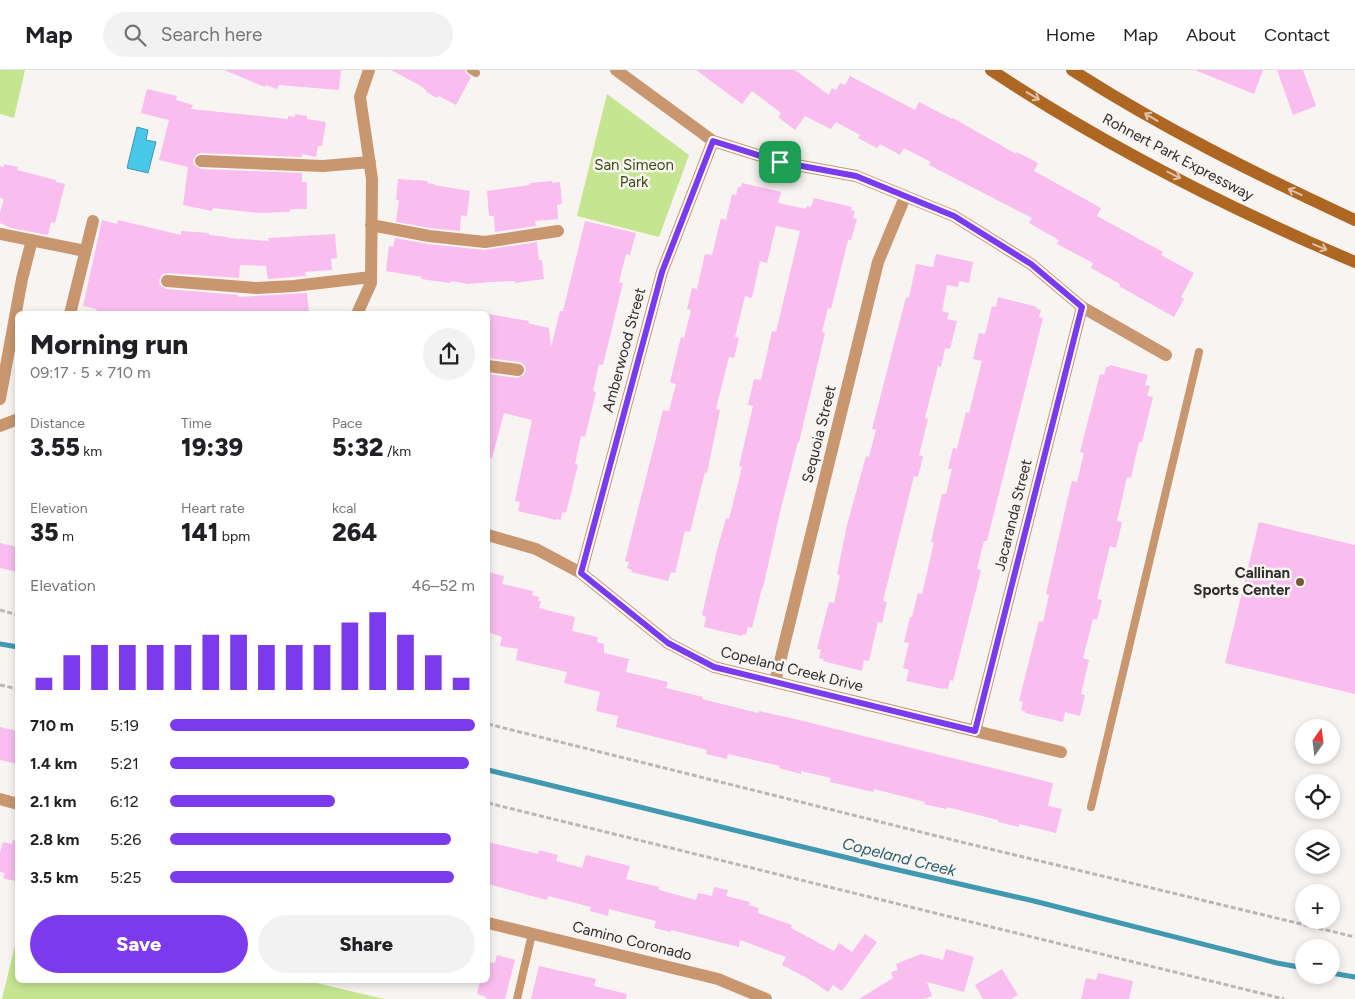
<!DOCTYPE html>
<meta charset="utf-8">
<style>
:root{--surface:#fff;--page:#f2f2f2;--text:#202124;--muted:#757577;--line:#e0e0e0;--accent:#7c3aed}
body{margin:0;font-family:Figtree,sans-serif;background:var(--page);color:var(--text);height:100vh;display:flex;flex-direction:column;font-size:19px;white-space:nowrap}
*{box-sizing:border-box;margin:0}
p{font-size:16px;color:var(--muted)}
.icon{flex:none;width:28px;height:28px;fill:none;stroke:currentColor;stroke-width:2;stroke-linecap:round;stroke-linejoin:round}
.map{position:relative;flex:1;overflow:hidden}
.panel{position:absolute;left:15px;top:241px;width:475px;height:672px;display:flex;flex-direction:column;background:var(--surface);border-radius:8px;box-shadow:0 2px 8px #0003}
.panel>*{flex:none}
.needle{width:32px;rotate:14deg}
.tools{position:absolute;left:1295px;top:649px;display:grid;gap:10px}
.tools a{display:grid;place-items:center;width:45px;height:45px;border-radius:50%;background:var(--surface);box-shadow:0 2px 8px #0003;font-size:25px}
.pin{position:absolute;display:grid;place-items:center;width:42px;height:42px;color:#fff;margin:-21px;border-radius:10px;box-shadow:0 2px 8px #0006}
.round{display:grid;place-items:center;flex:none;width:52px;height:52px;border-radius:26px;background:var(--page)}
.overview{display:flex;align-items:center;justify-content:space-between;height:85px;padding:0 15px}
h1{font-size:28px;font-weight:800;line-height:38px}
.stats{display:grid;grid-template-columns:repeat(3,1fr);gap:8px;height:85px;padding:5px 15px}
.stats div{display:grid;align-content:center}
.stats b{font-size:25px;font-weight:800}
.stats small{font-size:14px;font-weight:400}
.stats p{font-size:14px}
.chart{height:140px;padding:10px 15px}
.chart p{display:flex;justify-content:space-between}
.chart svg{width:100%;height:90px;margin-top:5px;stroke:var(--accent);stroke-width:6}
.cta{display:flex;gap:10px;margin-top:auto;padding:10px 15px}
.cta a{flex:1;height:58px;border-radius:30px;background:var(--accent);color:#fff;font-size:20px;font-weight:800;line-height:58px;text-align:center}
.cta a+a{background:var(--page);color:var(--text)}
ul{padding:0 15px;list-style:none;font-size:16px}
li{display:grid;grid-template-columns:80px 60px 1fr;align-items:center;height:38px}
li i{height:12px;border-radius:6px;background:var(--accent)}
header{display:flex;align-items:center;gap:30px;box-sizing:border-box;height:70px;padding:0 25px;background:var(--surface);border-bottom:1px solid var(--line)}
header strong{font-size:24px}
nav{display:flex;gap:28px;margin-inline-start:auto;font-size:18px}
.search{width:350px;height:45px;background:var(--page);display:flex;align-items:center;gap:12px;box-sizing:border-box;padding:0 18px;border-radius:28px;color:var(--muted);font-size:19px}
.map>svg:first-child{display:block}
</style>
<header>
<strong>Map</strong>
<div class="search"><svg class="icon" aria-label="search" viewBox="0 0 24 24"><circle cx="10" cy="10" r="6"/><path d="M15 15l6 6"/></svg>Search here</div>
<nav><a>Home</a><a>Map</a><a>About</a><a>Contact</a></nav>
</header>
<div class="map">
<svg width="1355" height="929" viewBox="0 0 1355 929">
<rect width="100%" height="100%" fill="#f8f4f2"/>
<path fill="#c5e590" d="M 0,0 L 25,0 L 14,48 L 0,44 Z
M 607,24 L 689,85 L 659,167 L 577,146 Z
M 17,867 L 18,911 L 308,911 L 384,929 L 2,929 Z"/>
<path fill="#48c8e8" stroke="#4099b0" d="M 137,57 L 148,60 L 146,70 L 156,72 L 148,103 L 127,98 Z"/>
<g fill="none" stroke-linecap="round" stroke-linejoin="round">
<path stroke="#4099b0" stroke-width="5" d="M 0,574 L 18,577
M 488,700 L 881,796 L 1034,831 L 1277,893 L 1304,898
M 1331,903 L 1355,907"/>
</g>
<path fill="#f9bdef" d="M 224,0 L 341,0 L 339,20 L 279,15 L 277,19 L 266,15 L 265,17 Z
M 391,0 L 465,0 L 466,3 L 471,7 L 456,35 L 439,26 L 437,28 L 426,22 L 427,21 L 421,16 Z
M 696,0 L 795,0 L 829,25 L 832,18 L 836,20 L 840,13 L 845,15 L 850,6 L 915,40 L 919,32 L 952,49 L 953,48 L 1016,84 L 1017,82 L 1038,93 L 1034,101 L 1101,138 L 1097,146 L 1163,182 L 1161,185 L 1194,203 L 1181,227 L 1184,229 L 1174,247 L 1119,216 L 1120,214 L 1091,198 L 1093,193 L 1057,174 L 1059,170 L 1029,153 L 1032,148 L 929,95 L 931,92 L 904,78 L 900,85 L 880,74 L 877,78 L 858,68 L 860,65 L 836,52 L 831,59 L 805,46 L 795,60 L 778,47 L 781,43 L 752,21 L 742,34 Z
M 1195,0 L 1263,0 L 1254,24 Z
M 1277,0 L 1303,0 L 1316,36 L 1293,45 Z
M 147,19 L 177,26 L 176,30 L 193,35 L 191,39 L 288,49 L 288,46 L 295,47 L 295,44 L 307,46 L 307,49 L 326,52 L 322,76 L 318,76 L 316,87 L 302,84 L 302,87 L 201,83 L 197,84 L 193,90 L 194,95 L 201,99 L 302,103 L 302,112 L 307,112 L 307,139 L 291,139 L 289,142 L 258,143 L 213,138 L 212,141 L 183,135 L 188,97 L 159,90 L 169,50 L 141,43 Z
M 4,94 L 18,97 L 17,100 L 56,110 L 56,112 L 65,114 L 55,153 L 51,152 L 48,165 L 11,158 L 0,153 L 0,143 L 4,129 L 0,128 L 0,96 L 4,97 Z
M 398,109 L 428,111 L 427,113 L 434,114 L 434,115 L 470,121 L 467,146 L 461,145 L 460,161 L 430,158 L 396,152 L 399,130 L 396,130 Z
M 552,111 L 552,113 L 560,112 L 562,134 L 557,135 L 558,149 L 535,151 L 536,156 L 495,162 L 494,146 L 489,146 L 487,121 L 523,116 L 530,115 L 530,113 Z
M 742,113 L 781,122 L 778,133 L 806,139 L 807,136 L 811,137 L 814,128 L 852,137 L 851,140 L 855,141 L 853,148 L 857,149 L 851,170 L 848,170 L 831,239 L 828,238 L 822,262 L 825,263 L 799,372 L 798,372 L 780,442 L 763,518 L 762,518 L 752,558 L 748,557 L 746,565 L 743,564 L 742,566 L 704,557 L 706,547 L 702,545 L 716,484 L 726,448 L 729,449 L 742,397 L 739,396 L 753,336 L 748,335 L 754,309 L 761,310 L 772,261 L 776,262 L 800,161 L 776,156 L 767,193 L 760,191 L 752,228 L 745,226 L 735,267 L 739,268 L 734,288 L 729,287 L 716,339 L 720,340 L 707,403 L 705,402 L 690,462 L 685,461 L 675,503 L 671,502 L 668,511 L 631,502 L 632,500 L 627,498 L 629,492 L 625,491 L 663,340 L 669,341 L 676,314 L 670,312 L 681,267 L 684,268 L 691,240 L 687,239 L 692,218 L 697,219 L 705,184 L 712,185 L 721,148 L 726,150 L 732,124 L 736,125 L 738,117 L 741,117 Z
M 102,150 L 117,154 L 118,150 L 181,165 L 181,161 L 209,163 L 209,165 L 228,167 L 227,168 L 269,171 L 268,168 L 335,164 L 337,188 L 331,189 L 332,200 L 305,202 L 306,206 L 268,209 L 266,196 L 240,195 L 239,208 L 168,203 L 163,204 L 159,210 L 160,215 L 166,219 L 238,225 L 238,227 L 307,223 L 309,244 L 95,244 L 97,239 L 83,236 Z
M 585,151 L 636,163 L 630,185 L 626,184 L 619,212 L 623,213 L 603,295 L 599,294 L 593,321 L 596,322 L 585,367 L 581,366 L 575,394 L 578,395 L 566,443 L 562,442 L 561,450 L 556,449 L 556,450 L 518,441 L 520,432 L 515,431 L 532,350 L 504,343 L 492,388 L 488,388 L 488,304 L 517,308 L 524,305 L 526,301 L 525,296 L 520,292 L 488,288 L 488,244 L 529,251 L 528,253 L 531,254 L 549,258 L 551,277 L 560,241 L 563,241 Z
M 395,168 L 428,174 L 484,180 L 537,172 L 539,190 L 542,190 L 544,209 L 515,213 L 515,211 L 491,212 L 468,214 L 451,211 L 450,213 L 428,210 L 421,209 L 422,207 L 386,201 L 389,176 L 393,177 Z
M 936,184 L 973,192 L 969,213 L 959,211 L 958,217 L 947,215 L 942,241 L 949,243 L 947,249 L 957,251 L 950,279 L 945,278 L 941,297 L 938,296 L 925,348 L 928,349 L 919,385 L 923,386 L 918,407 L 914,406 L 883,531 L 887,532 L 882,553 L 878,552 L 869,591 L 864,590 L 862,601 L 823,591 L 824,589 L 819,588 L 821,580 L 817,579 L 829,532 L 834,533 L 840,505 L 837,504 L 847,455 L 866,386 L 869,387 L 876,360 L 872,359 L 906,227 L 909,228 L 916,194 L 933,197 Z
M 998,227 L 1037,237 L 1037,239 L 1041,240 L 1039,247 L 1043,248 L 987,471 L 984,471 L 977,499 L 981,500 L 953,611 L 950,610 L 948,619 L 943,618 L 943,619 L 906,611 L 909,600 L 903,598 L 909,573 L 904,572 L 910,547 L 912,547 L 918,523 L 922,524 L 934,472 L 931,472 L 942,424 L 946,424 L 952,399 L 948,399 L 953,378 L 957,379 L 966,342 L 969,343 L 982,291 L 973,289 L 979,263 L 985,264 L 992,236 L 996,237 Z
M 1110,295 L 1148,305 L 1145,315 L 1150,316 L 1147,326 L 1153,327 L 1142,372 L 1139,372 L 1131,408 L 1127,407 L 1117,451 L 1122,452 L 1116,478 L 1110,476 L 1097,529 L 1102,530 L 1097,550 L 1093,549 L 1083,588 L 1089,590 L 1081,624 L 1085,625 L 1080,646 L 1065,642 L 1063,652 L 1025,643 L 1025,641 L 1021,640 L 1023,632 L 1019,631 L 1039,551 L 1043,552 L 1049,525 L 1046,524 L 1067,431 L 1072,411 L 1077,412 L 1084,383 L 1080,382 L 1100,304 L 1104,305 L 1106,297 L 1109,297 Z
M 1259,452 L 1355,475 L 1355,624 L 1225,593 Z
M 0,473 L 18,477 L 18,502 L 0,498 Z
M 488,502 L 504,506 L 502,514 L 533,521 L 532,525 L 539,527 L 538,531 L 541,531 L 539,538 L 575,547 L 572,561 L 598,567 L 597,572 L 604,574 L 604,583 L 629,589 L 626,602 L 668,612 L 666,618 L 703,627 L 702,629 L 758,643 L 759,641 L 791,648 L 1053,713 L 1048,736 L 1062,739 L 1056,763 L 1019,754 L 1019,757 L 998,752 L 998,750 L 947,737 L 946,739 L 924,734 L 925,732 L 874,719 L 873,722 L 830,712 L 831,708 L 801,701 L 801,704 L 779,698 L 780,696 L 728,684 L 727,689 L 706,684 L 707,680 L 616,657 L 618,646 L 596,641 L 600,622 L 564,613 L 567,602 L 516,590 L 518,579 L 500,576 L 502,567 L 488,562 Z
M 0,657 L 18,661 L 18,694 L 0,690 Z
M 13,770 L 18,771 L 18,812 L 3,808 L 5,803 L 0,802 L 0,783 L 3,772 L 12,774 Z
M 488,772 L 538,784 L 539,780 L 558,785 L 556,791 L 582,798 L 586,785 L 630,796 L 626,809 L 659,817 L 659,820 L 696,830 L 698,823 L 712,826 L 714,817 L 728,820 L 726,826 L 750,832 L 749,835 L 759,838 L 758,843 L 792,855 L 791,858 L 834,881 L 839,873 L 852,882 L 865,864 L 877,872 L 842,921 L 833,915 L 828,922 L 809,909 L 782,895 L 786,887 L 740,870 L 739,877 L 671,860 L 671,862 L 654,858 L 656,851 L 609,839 L 608,846 L 590,841 L 591,837 L 548,826 L 547,830 L 488,814 Z
M 946,879 L 974,887 L 964,922 L 927,912 L 932,926 L 924,929 L 859,929 L 893,908 L 891,902 L 898,900 L 896,894 L 921,884 L 943,890 Z
M 497,885 L 515,890 L 505,929 L 486,929 L 486,927 L 477,924 L 480,911 L 488,911 L 488,892 L 495,893 Z
M 539,896 L 596,909 L 594,916 L 627,924 L 626,929 L 531,929 Z
M 1002,899 L 1018,925 L 1011,929 L 983,929 L 975,915 Z
M 1098,903 L 1133,911 L 1129,929 L 1081,929 L 1086,908 L 1096,910 Z"/>
<g fill="none" stroke-linecap="round" stroke-linejoin="round">
<path stroke="#bbb7b6" stroke-width="3" stroke-dasharray="5 2.5" stroke-linecap="butt" d="M 0,540 L 18,545
M 0,615 L 18,619
M 488,654 L 957,771 L 1355,867
M 488,733 L 1284,929"/>
<path stroke="#c8966f" stroke-width="8" d="M 471,0 L 476,3
M 1091,737 L 1199,282
M 517,929 L 532,864"/>
<path stroke="#c8966f" stroke-width="12" d="M 616,0 L 713,71 L 780,92 L 856,106 L 954,146 L 1031,194 L 1082,237 L 1166,285
M 201,91 L 323,96 L 370,92
M 371,155 L 429,166 L 485,172 L 558,161
M 0,164 L 85,181
M 167,211 L 257,218 L 294,216 L 371,207
M 70,244 L 93,151
M 357,244 L 371,213 L 372,109 L 360,27 L 369,0
M 488,296 L 518,300
M 0,329 L 22,209 L 32,170
M 0,356 L 18,349
M 488,465 L 536,479 L 581,503 L 668,573 L 714,597 L 1061,682
M 581,503 L 662,202 L 713,71
M 775,612 L 878,192 L 905,127
M 975,661 L 1082,237
M 0,729 L 18,734
M 488,853 L 718,909 L 766,929"/>
<path stroke="#ae6623" stroke-width="12" d="M 991,0 C 1104,75 1230,139 1355,192
M 1072,0 C 1162,58 1258,105 1355,150"/>
</g>
<defs><path id="oneway-shaft" d="M-6 0H5M1.5-3L5.5 0L1.5 3" fill="none" stroke-width="1.6" stroke-linecap="round" stroke-linejoin="round" transform="scale(1.25)"/></defs>
<g stroke="#dec2aa">
<use href="#oneway-shaft" transform="translate(1033 26) rotate(31)"/>
<use href="#oneway-shaft" transform="translate(1151 47) rotate(-149)"/>
<use href="#oneway-shaft" transform="translate(1174 105) rotate(27)"/>
<use href="#oneway-shaft" transform="translate(1295 122) rotate(-155)"/>
<use href="#oneway-shaft" transform="translate(1320 177) rotate(23)"/>
</g>
<g fill="none" stroke-linecap="round" stroke-linejoin="round">
<g stroke="#fff" stroke-width="10">
<path id="route" d="M 713,71 L 780,92 L 856,106 L 954,146 L 1031,194 L 1082,237 L 975,661 L 714,597 L 668,573 L 581,503 L 662,202 Z"/>
</g>
<use href="#route" stroke="#7c3aed" stroke-width="6"/>
</g>
<circle fill="#725b2b" stroke="#f8f4f2" stroke-width="2" cx="1300" cy="512" r="5"/>
<g text-anchor="middle" dominant-baseline="central" stroke-width="5" stroke-linejoin="round" paint-order="stroke">
<g font-size="15" fill="#2e2c2c" stroke="#f8f4f2">
<text transform="translate(1178 87) rotate(28)">Rohnert Park Expressway</text>
<text transform="translate(624 280) rotate(-75)">Amberwood Street</text>
<text transform="translate(819 364) rotate(-76)">Sequoia Street</text>
<text transform="translate(1013 445) rotate(-76)">Jacaranda Street</text>
<text transform="translate(792 599) rotate(14)">Copeland Creek Drive</text>
<text transform="translate(632 871) rotate(14)">Camino Coronado</text>
</g>
<g font-size="15" fill="#3a4d0e" stroke="#f8f4f2">
<text x="634" y="95">San Simeon<tspan x="634" dy="17">Park</tspan></text>
</g>
<g font-size="15" font-weight="bold" fill="#2e2c2c" stroke="#f8f4f2" text-anchor="end">
<text x="1290" y="503">Callinan<tspan x="1290" dy="17">Sports Center</tspan></text>
</g>
<g font-size="16" font-style="italic" fill="#295d6b" stroke="#f8f4f2">
<text transform="translate(899 787) rotate(14)">Copeland Creek</text>
</g>
</g>
</svg>
<div class="tools">
<a><svg class="needle" viewBox="-14 -14 28 28"><path d="M0-13l5 13h-10z" fill="#e53935"/><path d="M0 13l5-13h-10z" fill="#757577"/></svg></a>
<a><svg class="icon" aria-label="locate" viewBox="0 0 24 24"><circle cx="12" cy="12" r="6"/><path d="M12 2v4M12 18v4M2 12h4M18 12h4"/></svg></a>
<a><svg class="icon" aria-label="layers" viewBox="0 0 24 24"><path d="M12 4l9 5-9 5-9-5zM3 14l9 5 9-5"/></svg></a>
<a>+</a>
<a>−</a>
</div>
<div class="pin" style="left:780px;top:92px;background:#1e9e55"><svg class="icon" aria-label="arrive" viewBox="0 0 24 24"><path d="M6 21V4h12l-3 4 3 4H6"/></svg></div>
<section class="panel">
<div class="overview"><div><h1>Morning run</h1><p>09:17 · 5 × 710 m</p></div><a class="round"><svg class="icon" aria-label="share" viewBox="0 0 24 24"><path d="M12 15V3M7 8l5-5 5 5M5 13v7h14v-7"/></svg></a></div>
<div class="stats">
<div><p>Distance</p><b>3.55<small> km</small></b></div>
<div><p>Time</p><b>19:39</b></div>
<div><p>Pace</p><b>5:32<small> /km</small></b></div>
</div>
<div class="stats">
<div><p>Elevation</p><b>35<small> m</small></b></div>
<div><p>Heart rate</p><b>141<small> bpm</small></b></div>
<div><p>kcal</p><b>264</b></div>
</div>
<div class="chart"><p><span>Elevation</span>46–52 m</p>
<svg viewBox="0 0 160 44" preserveAspectRatio="none"><path d="M5 44V38M15 44V27M25 44V22M35 44V22M45 44V22M55 44V22M65 44V17M75 44V17M85 44V22M95 44V22M105 44V22M115 44V11M125 44V6M135 44V17M145 44V27M155 44V38"/></svg>
</div>
<ul>
<li><b>710 m</b>5:19<i style="width:100%"></i></li>
<li><b>1.4 km</b>5:21<i style="width:98%"></i></li>
<li><b>2.1 km</b>6:12<i style="width:54%"></i></li>
<li><b>2.8 km</b>5:26<i style="width:92%"></i></li>
<li><b>3.5 km</b>5:25<i style="width:93%"></i></li>
</ul>
<div class="cta"><a>Save</a><a>Share</a></div>
</section>
</div>
